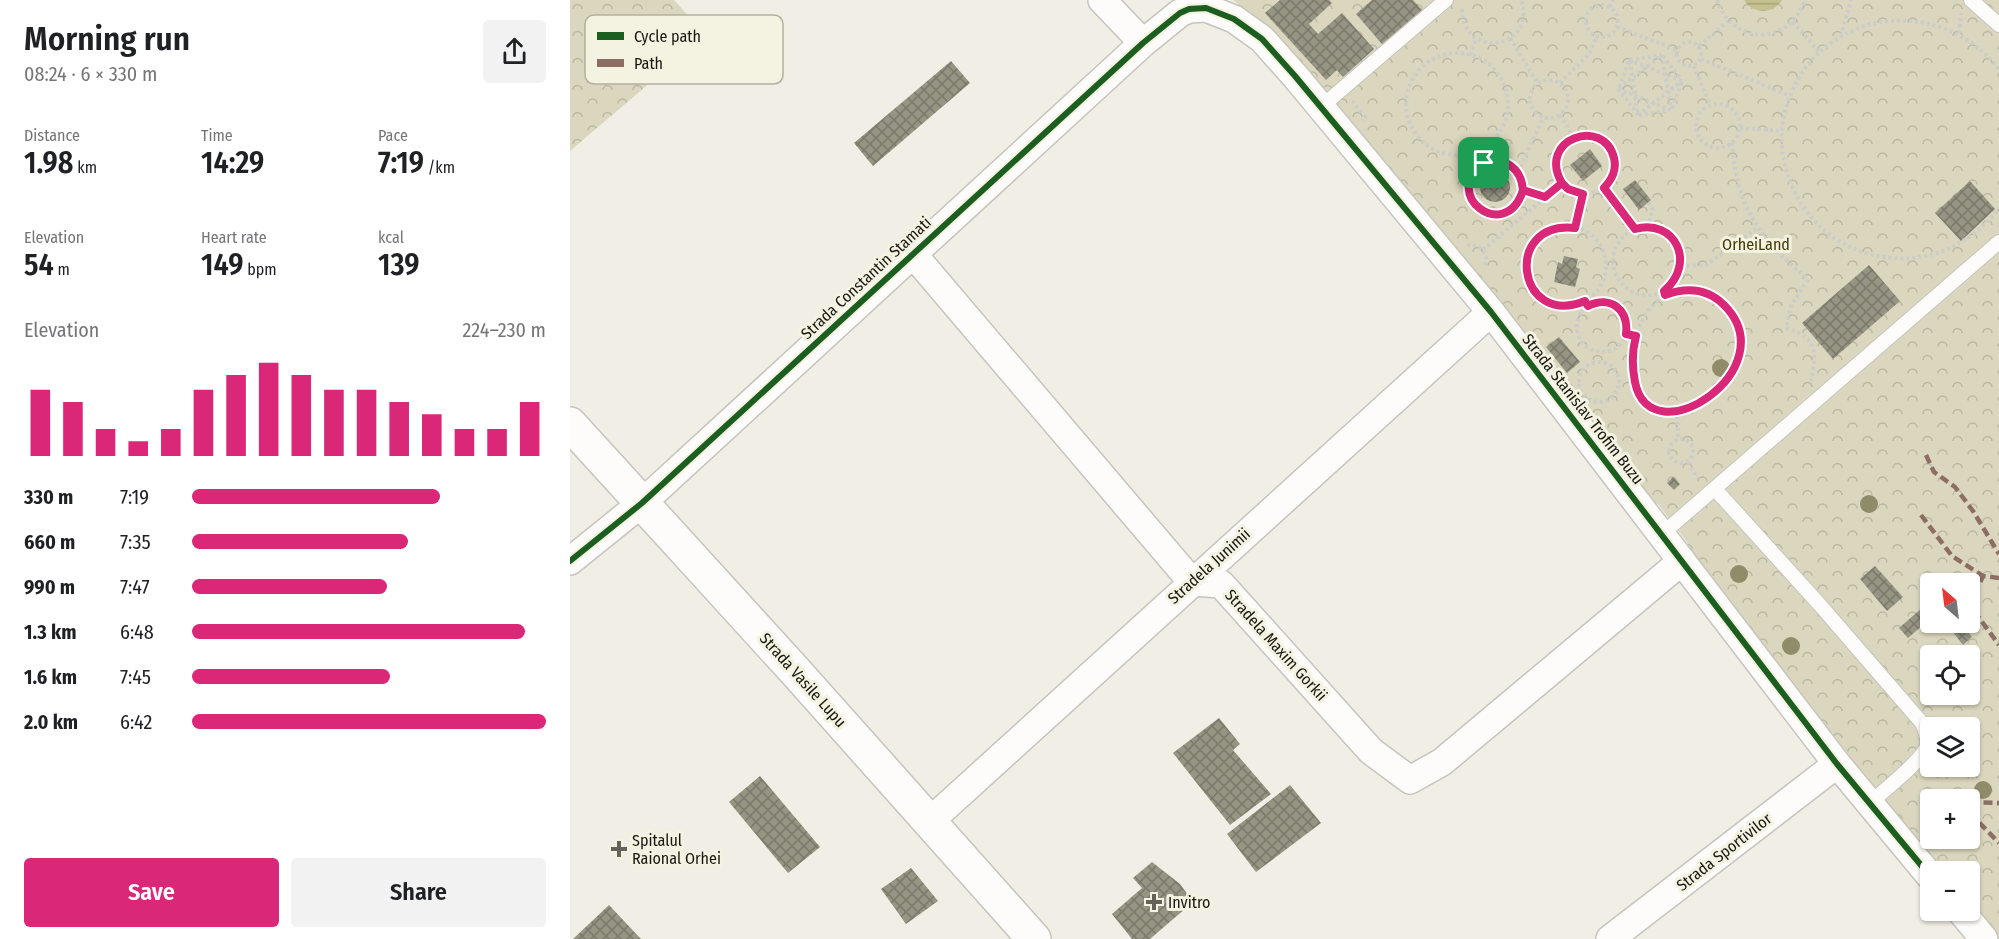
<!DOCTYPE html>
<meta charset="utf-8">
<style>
:root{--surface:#fff;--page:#f2f2f2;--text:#202124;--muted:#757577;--accent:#db2777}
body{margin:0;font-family:"Fira Sans Condensed",sans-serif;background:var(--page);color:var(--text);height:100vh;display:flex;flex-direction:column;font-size:22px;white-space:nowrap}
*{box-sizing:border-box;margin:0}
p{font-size:20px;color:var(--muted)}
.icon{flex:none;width:33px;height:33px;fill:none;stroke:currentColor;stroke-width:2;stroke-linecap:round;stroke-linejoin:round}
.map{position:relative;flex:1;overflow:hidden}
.side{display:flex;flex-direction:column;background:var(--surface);width:570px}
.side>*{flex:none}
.needle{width:39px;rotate:332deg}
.controls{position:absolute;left:1350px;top:573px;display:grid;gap:12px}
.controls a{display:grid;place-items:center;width:60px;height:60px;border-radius:6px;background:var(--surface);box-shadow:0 2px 4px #0004;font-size:30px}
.pin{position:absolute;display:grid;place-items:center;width:51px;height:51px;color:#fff;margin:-26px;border-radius:12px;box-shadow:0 3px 9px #0006}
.round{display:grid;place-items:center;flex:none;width:63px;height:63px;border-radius:6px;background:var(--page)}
.summary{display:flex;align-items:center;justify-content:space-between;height:102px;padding:0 24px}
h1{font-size:33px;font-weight:600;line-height:45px}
.figures{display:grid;grid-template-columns:repeat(3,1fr);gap:9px;height:102px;padding:6px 24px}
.figures div{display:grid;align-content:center}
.figures b{font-size:30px;font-weight:600}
.figures small{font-size:16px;font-weight:400}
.figures p{font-size:16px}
.chart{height:168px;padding:12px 24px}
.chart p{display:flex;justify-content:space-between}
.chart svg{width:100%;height:108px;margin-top:6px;stroke:var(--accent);stroke-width:6}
.primary-button{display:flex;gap:12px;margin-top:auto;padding:12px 24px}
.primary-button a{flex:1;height:69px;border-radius:6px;background:var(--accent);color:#fff;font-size:24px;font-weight:600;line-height:69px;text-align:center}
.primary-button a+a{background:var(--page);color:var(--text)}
ul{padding:0 24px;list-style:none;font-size:20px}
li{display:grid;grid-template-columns:96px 72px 1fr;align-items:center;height:45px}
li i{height:15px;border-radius:8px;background:var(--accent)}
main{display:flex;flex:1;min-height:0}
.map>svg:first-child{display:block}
</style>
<main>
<section class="side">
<div class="summary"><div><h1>Morning run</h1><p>08:24 · 6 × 330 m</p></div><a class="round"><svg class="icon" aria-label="share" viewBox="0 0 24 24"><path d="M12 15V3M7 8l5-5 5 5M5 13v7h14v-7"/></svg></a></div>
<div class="figures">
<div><p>Distance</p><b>1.98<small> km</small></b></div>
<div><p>Time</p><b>14:29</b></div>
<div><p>Pace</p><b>7:19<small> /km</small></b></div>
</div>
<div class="figures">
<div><p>Elevation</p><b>54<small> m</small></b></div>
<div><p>Heart rate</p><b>149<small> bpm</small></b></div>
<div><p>kcal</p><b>139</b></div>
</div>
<div class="chart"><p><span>Elevation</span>224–230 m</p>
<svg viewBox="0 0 160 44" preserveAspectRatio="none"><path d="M5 44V17M15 44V22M25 44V33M35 44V38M45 44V33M55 44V17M65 44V11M75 44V6M85 44V11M95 44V17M105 44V17M115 44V22M125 44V27M135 44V33M145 44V33M155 44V22"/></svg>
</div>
<ul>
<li><b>330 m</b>7:19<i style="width:70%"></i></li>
<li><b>660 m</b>7:35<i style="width:61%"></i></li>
<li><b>990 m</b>7:47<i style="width:55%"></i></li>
<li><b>1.3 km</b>6:48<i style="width:94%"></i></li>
<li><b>1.6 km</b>7:45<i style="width:56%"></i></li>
<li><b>2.0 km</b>6:42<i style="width:100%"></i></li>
</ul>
<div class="primary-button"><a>Save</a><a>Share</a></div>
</section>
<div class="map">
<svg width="1429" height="939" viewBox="0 0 1429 939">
<defs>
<pattern id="park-crowns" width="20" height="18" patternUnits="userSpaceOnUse" patternTransform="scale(1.5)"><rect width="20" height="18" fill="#dbd7be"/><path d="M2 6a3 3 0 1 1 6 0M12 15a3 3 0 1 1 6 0" fill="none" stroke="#bbb8a2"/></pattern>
<pattern id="water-rules" width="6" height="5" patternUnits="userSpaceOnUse" patternTransform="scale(1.5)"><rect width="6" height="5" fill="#c5c090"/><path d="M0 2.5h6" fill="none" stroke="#a8a47b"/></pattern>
<pattern id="building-cross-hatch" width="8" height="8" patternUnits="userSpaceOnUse" patternTransform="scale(1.5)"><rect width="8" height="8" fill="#969483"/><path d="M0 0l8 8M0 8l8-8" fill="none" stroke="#79786a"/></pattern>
</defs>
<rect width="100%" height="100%" fill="#f0eee5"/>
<path fill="url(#park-crowns)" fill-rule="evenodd" d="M 0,0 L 104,0 L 136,35 L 0,151 Z
M 663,0 L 1429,0 L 1429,935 L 1400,901 L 1400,872 L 1374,871 L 1274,753 L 1123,556 L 1117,542 L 1088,504 L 1082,501 L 697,25 ZM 1360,584 L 1400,584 L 1400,622 L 1360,622 ZM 1360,656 L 1400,656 L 1400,694 L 1360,694 ZM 1360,728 L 1400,728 L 1400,766 L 1360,766 ZM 1360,800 L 1400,800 L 1400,838 L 1360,838 Z"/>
<path fill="url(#water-rules)" d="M 1174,0 L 1212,0 C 1204,15 1182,14 1174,0 Z"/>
<path fill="url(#building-cross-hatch)" d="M 710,0 L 759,0 L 762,3 L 739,24 L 748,34 L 772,13 L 804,49 L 773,77 L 767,70 L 756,80 L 695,13 Z
M 802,0 L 843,0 L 852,10 L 812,44 L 786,14 Z
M 381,61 L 400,83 L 303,166 L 284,143 Z
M 1020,149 L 1032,166 L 1013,181 L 1000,165 Z
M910 187a15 15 0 1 1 30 0a15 15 0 1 1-30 0Z
M 1065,180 L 1081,200 L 1069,210 L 1053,189 Z
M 1400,181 L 1425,209 L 1391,241 L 1365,213 Z
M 994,256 L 1008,259 L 1006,267 L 1010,269 L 1005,287 L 984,282 L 988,262 L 992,264 Z
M 1299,265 L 1330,301 L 1263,359 L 1232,323 Z
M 989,337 L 1010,362 L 997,373 L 976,347 Z
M 1103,477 L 1110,484 L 1104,490 L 1097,483 Z
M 1305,566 L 1333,597 L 1317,611 L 1290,579 Z
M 1360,601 L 1360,619 L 1338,638 L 1329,628 Z
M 1375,622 L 1390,622 L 1402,637 L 1393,645 Z
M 649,718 L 670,744 L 663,750 L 701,794 L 660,825 L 603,753 Z
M 190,776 L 250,847 L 218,873 L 159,802 Z
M 720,785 L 751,823 L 686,872 L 657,834 Z
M 582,862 L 610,884 L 623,902 L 580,939 L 562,939 L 542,914 L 572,888 L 563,878 Z
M 341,868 L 368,901 L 336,924 L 311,889 Z
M 39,905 L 71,939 L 3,939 Z"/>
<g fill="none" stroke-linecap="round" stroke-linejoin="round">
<g stroke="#c6c4bd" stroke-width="16">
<path id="lane" d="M 1401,0 L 1429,25
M 751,107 L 876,0
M 1145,489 L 1250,605 L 1352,723 C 1355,730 1359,738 1357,746 C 1352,761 1313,791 1300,803
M 1092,534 L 1429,242"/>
</g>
<g stroke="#c6c4bd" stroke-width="30">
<path id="street" d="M 532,0 L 573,43
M 342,253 L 622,582 L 651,584 L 801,751 L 840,780 L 872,762 L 1112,561
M 0,561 L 72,503 L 573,43 L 610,13 L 619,9 L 636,8 L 664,19 L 692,39 L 725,76 L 921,312 L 1267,764 L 1360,876
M 359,822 L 921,312
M 1390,910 L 1414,939
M 1040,939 L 1267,764"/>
</g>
<g stroke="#c6c4bd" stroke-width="36">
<path id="secondary" d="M 0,424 L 226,672 L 464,939"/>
</g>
<path stroke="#ccccc8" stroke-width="4" stroke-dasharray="3 3" stroke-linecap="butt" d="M 1147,0 C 1163,46 1219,46 1235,0
M1016 21a16 16 0 1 1 32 0a16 16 0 1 1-32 0Z
M 1040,7 L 1043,0
M 892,9 C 893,62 968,48 951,0
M 1223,22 L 1250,53
M 1047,27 L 1107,50
M 1389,33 L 1391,13
M 1271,36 L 1281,0
M 940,38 L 968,84
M1107 54a12 12 0 1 1 24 0a12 12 0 1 1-24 0Z
M 1129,46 L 1158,21
M836 104a51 51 0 1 1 102 0a51 51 0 1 1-102 0Z
M 900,55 L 906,39
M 1092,55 L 1101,109
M 1093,56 L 1112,80
M 1131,59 L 1220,96
M 1059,60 L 1112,81
M 1060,60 L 1091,55
M 1060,61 L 1068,115
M 1124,66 L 1140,105
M 1429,69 C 1374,0 1268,4 1225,85 C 1214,107 1209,131 1213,155 C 1217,177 1224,196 1238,213 C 1256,237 1284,253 1314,257 C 1360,264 1401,244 1429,208
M960 99a19 19 0 1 1 38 0a19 19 0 1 1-38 0Z
M 990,83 L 1019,54 L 1027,36
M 1049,87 L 1059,61
M 1049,88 L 1092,55
M 1048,89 L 1101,110
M 1048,89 L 1068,114
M 782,101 L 795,117 L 792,120
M1126 126a22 22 0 1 1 44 0a22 22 0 1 1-44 0Z
M 1102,108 L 1112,82
M 990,115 L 1004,138
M 1068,115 L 1112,81
M 1069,115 L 1100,110
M 1170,128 L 1212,131
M986 165a29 29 0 1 1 58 0a29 29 0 1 1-58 0Z
M 1162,143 C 1167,207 1189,240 1238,279 L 1221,306 L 1216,328 C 1248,338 1247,351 1241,381
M 908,151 L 914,163
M899 188a27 27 0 1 1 54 0a27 27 0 1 1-54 0Z
M 948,172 L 973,118
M 1034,188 L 1065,229
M 953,191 L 975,197
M956 266a40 40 0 1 1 80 0a40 40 0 1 1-80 0Z
M 1077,227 L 1083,210 L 1078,202
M1043 261a34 34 0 1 1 68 0a34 34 0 1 1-68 0Z
M 1005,228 L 1013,194
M 897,245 C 911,244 919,253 915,266
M 913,250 L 992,183
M 1111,266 L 1136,265 L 1187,228
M 1119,289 C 1140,293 1156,302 1165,322 C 1192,384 1092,440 1070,396 C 1054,364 1064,316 1093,296 C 1101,291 1110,290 1119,289 Z
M1007 327a25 25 0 1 1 50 0a25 25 0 1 1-50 0Z
M1009 382a20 20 0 1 1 40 0a20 20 0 1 1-40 0Z
M 1107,410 L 1108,439
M1099 451a12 12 0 1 1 24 0a12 12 0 1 1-24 0Z
M 1118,462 L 1128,479"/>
<use href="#lane" stroke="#fdfcfb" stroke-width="14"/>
<use href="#street" stroke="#fdfcfb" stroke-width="27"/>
<use href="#secondary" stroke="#fdfcfb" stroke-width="33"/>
<path stroke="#8d6e63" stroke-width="4.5" stroke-dasharray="9 4.5" stroke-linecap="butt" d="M 1356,455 L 1364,472 L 1385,487 L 1403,511 L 1429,554
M 1351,515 L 1382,556 L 1413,576
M 1429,578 L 1413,576 L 1401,602 L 1407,615 L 1429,645
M 1400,802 L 1429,803
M 1400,813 L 1429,843"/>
<g stroke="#f4f2e1" stroke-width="10">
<path id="cycleway" d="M 0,561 L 72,503 L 573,43 L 610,13 L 619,9 L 636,8 L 664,19 L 692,39 L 725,76 L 921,312 L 1267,764 L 1360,876"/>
</g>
<use href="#cycleway" stroke="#1b5e20" stroke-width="6"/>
</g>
<g fill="#908c6a">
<circle cx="1151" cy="368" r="9"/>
<circle cx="1299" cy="504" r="9"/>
<circle cx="1169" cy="574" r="9"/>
<circle cx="1221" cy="646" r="9"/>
<circle cx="1413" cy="790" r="9"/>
</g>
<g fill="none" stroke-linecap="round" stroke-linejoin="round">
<g stroke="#fff" stroke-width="12">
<path id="route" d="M 914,163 C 936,157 951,168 953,190 L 975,197 L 992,183 L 998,189 L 1013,194 L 1005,228 C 932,220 947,329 1015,301 L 1018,306 C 1040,295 1059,309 1056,334 L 1066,336 C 1062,351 1062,367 1065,382 C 1080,459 1218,369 1154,305 C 1137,288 1117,287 1095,295 L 1094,291 C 1127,263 1105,218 1065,229 L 1034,188 C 1042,179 1047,170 1044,158 C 1034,116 966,139 992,183 L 975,197 L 953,190 C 936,245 869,194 914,163"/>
</g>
<use href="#route" stroke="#db2777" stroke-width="8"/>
</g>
<g fill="#64625b" stroke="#f4f2e1" stroke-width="2">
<path d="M46 840h6v6h6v6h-6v6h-6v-6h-6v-6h6z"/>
<path d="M581 893h6v6h6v6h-6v6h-6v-6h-6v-6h6z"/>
</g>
<g text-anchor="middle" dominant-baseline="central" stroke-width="6" stroke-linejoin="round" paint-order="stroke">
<g font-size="16" fill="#413b05" stroke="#f4f2e1">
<text x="1186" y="244">OrheiLand</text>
</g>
<g font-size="16" fill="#181711" stroke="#f4f2e1">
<text transform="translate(296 278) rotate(-43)">Strada Constantin Stamati</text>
<text transform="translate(1013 409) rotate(52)">Strada Stanislav Trofim Buzu</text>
<text transform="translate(639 566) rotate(-42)">Stradela Junimii</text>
<text transform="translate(706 645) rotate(48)">Stradela Maxim Gorkii</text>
<text transform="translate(233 680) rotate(48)">Strada Vasile Lupu</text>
<text transform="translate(1154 852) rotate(-38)">Strada Sportivilor</text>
</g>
<g font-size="16" fill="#181711" stroke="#f4f2e1" text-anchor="start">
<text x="62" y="840">Spitalul<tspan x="62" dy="18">Raional Orhei</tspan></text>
<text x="598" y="902">Invitro</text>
</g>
</g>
<rect x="15" y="15" width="198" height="69" rx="9" fill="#f4f2e1" stroke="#b2b0a3" stroke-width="1.5"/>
<rect x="27" y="32" width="27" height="8" fill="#1b5e20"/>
<rect x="27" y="59" width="27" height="8" fill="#8d6e63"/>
<g font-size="16" fill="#181711">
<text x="64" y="42">Cycle path</text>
<text x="64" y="69">Path</text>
</g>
</svg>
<div class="controls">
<a><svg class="needle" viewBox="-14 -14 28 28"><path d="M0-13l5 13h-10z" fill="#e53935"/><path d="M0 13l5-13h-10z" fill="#757577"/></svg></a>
<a><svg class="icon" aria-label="locate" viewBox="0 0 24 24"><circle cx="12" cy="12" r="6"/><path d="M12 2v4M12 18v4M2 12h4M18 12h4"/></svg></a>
<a><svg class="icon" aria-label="layers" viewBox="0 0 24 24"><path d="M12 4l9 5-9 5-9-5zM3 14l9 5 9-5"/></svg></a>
<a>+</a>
<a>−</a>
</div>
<div class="pin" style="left:914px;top:163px;background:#1e9e55"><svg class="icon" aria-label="arrive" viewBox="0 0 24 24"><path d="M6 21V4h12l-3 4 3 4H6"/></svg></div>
</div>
</main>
